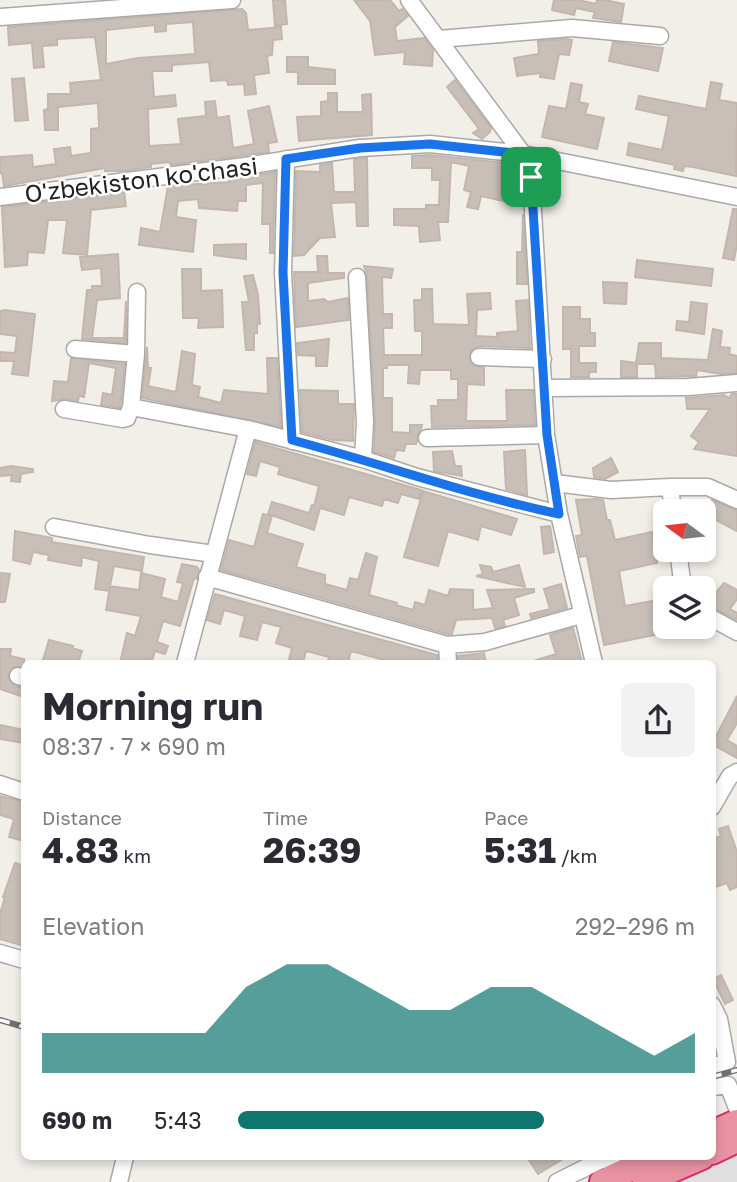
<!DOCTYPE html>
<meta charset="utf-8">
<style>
:root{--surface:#fff;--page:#f2f2f3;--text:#2b2b33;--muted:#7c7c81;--accent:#0f766e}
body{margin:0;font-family:"Golos Text",sans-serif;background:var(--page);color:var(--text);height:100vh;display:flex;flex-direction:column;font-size:26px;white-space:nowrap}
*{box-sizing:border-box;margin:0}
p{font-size:23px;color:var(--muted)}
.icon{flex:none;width:38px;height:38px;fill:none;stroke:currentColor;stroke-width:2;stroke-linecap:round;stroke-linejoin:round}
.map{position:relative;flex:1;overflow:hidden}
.side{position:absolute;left:21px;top:660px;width:695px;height:500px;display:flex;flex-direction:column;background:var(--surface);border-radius:10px;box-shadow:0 4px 10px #0003}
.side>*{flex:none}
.needle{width:46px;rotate:285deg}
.tools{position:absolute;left:653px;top:499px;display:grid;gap:14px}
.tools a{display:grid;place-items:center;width:63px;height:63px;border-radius:10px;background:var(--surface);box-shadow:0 4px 10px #0003;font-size:35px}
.pin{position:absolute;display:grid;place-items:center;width:60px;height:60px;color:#fff;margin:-30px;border-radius:14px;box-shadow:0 4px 10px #0006}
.round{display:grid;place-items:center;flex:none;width:74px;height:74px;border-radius:10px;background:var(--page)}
.overview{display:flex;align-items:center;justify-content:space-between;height:119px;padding:0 21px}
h1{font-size:38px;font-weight:700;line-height:52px}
.metrics{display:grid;grid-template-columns:repeat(3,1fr);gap:10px;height:119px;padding:7px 21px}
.metrics div{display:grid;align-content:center}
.metrics b{font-size:35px;font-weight:700}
.metrics small{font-size:19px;font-weight:400}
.metrics p{font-size:19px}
.chart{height:196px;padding:14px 21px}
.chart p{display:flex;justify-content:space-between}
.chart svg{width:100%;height:126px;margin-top:7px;fill:var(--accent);opacity:.7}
ul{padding:0 21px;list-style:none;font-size:23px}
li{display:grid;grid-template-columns:112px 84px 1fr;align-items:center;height:52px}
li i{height:18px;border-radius:9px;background:var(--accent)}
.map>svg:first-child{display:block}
</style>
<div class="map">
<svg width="737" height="1182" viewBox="0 0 737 1182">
<rect width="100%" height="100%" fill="#f2efe9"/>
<path fill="#e0dfdf" d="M 737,1146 L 737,1182 L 661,1182 Z"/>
<path fill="#c7bfb8" stroke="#c4b6ab" stroke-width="2" fill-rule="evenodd" d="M 273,0 L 285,0 L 287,24 L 275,26 Z
M 354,0 L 390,0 L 399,11 L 402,9 L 408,16 L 395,27 L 397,41 L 424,38 L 433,50 L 432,66 L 404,64 L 405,52 L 375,55 L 370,21 Z
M 554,0 L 578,0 L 596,4 L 597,0 L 605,0 L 624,4 L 621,22 L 593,18 L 595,12 L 576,8 L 574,15 L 552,10 Z
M 242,9 L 246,13 L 248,30 L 281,27 L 282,39 L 273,40 L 272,55 L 267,56 L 269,73 L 254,75 L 256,94 L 245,95 L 244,84 L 228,85 L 227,80 L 211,81 L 209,62 L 172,65 L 172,71 L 152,71 L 154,97 L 175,95 L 176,106 L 148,109 L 149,146 L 181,144 L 178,119 L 206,116 L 205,102 L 215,101 L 217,118 L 229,116 L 233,148 L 254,144 L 248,111 L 269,106 L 277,142 L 268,143 L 269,152 L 171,165 L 169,162 L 151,164 L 151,167 L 125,171 L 105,171 L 105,168 L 4,186 L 2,173 L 0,173 L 0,157 L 32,155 L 33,167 L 56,164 L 54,149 L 70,147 L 71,156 L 91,153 L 91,129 L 99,128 L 98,103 L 58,107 L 58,130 L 45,130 L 44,110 L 48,109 L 48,94 L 71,94 L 70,83 L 101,80 L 95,37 L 57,39 L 57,45 L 42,46 L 44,67 L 34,68 L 32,43 L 9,45 L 8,27 ZM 193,22 L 195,54 L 138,58 L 106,64 L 106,30 L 155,25 L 155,32 L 166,31 L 166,24 Z
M 566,39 L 572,40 L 569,55 L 559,54 L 554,79 L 540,77 L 541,73 L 517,76 L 514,58 L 539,54 L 538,41 Z
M 613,42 L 663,48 L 658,71 L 609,61 Z
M 287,57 L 308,57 L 308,67 L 335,70 L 335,84 L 298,84 L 298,72 L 287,72 Z
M 24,78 L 28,120 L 15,121 L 12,79 Z
M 455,80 L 491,128 L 490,132 L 482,139 L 473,133 L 479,129 L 447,87 Z
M 711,82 L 722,84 L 719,100 L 737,103 L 736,176 L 693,167 L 684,166 L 683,171 L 674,169 L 675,165 L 627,155 L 629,143 L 662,150 L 669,116 L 636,109 L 639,96 L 706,109 Z
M 571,83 L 582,85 L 579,102 L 588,104 L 585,114 L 604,118 L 597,149 L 542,137 L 549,106 L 566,109 Z
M 328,93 L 337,93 L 337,112 L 363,112 L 362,95 L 371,94 L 372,135 L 299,141 L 297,117 L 321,116 L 321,102 L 328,101 Z
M 430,155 L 514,164 L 508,202 L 481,196 L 478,209 L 467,207 L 471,192 L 464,190 L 469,166 L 451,162 L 448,222 L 438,222 L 440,240 L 420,242 L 419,226 L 394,225 L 394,209 L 426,209 L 426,205 L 439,205 L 440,180 L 432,180 L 432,168 L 412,168 L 412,156 Z
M 367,158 L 368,226 L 357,226 L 356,202 L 331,203 L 335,237 L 320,238 L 304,255 L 294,256 L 296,171 L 320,172 L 320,165 L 332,163 L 334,192 L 355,192 L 354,159 Z
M 275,172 L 273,253 L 270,253 L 270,224 L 262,224 L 263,183 L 246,185 L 246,201 L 238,201 L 237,211 L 199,208 L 198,199 L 178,201 L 176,217 L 196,220 L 193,252 L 139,245 L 141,228 L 160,232 L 168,186 L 229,182 L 229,179 Z
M 124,192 L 126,206 L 91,210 L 87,255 L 63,253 L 67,220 L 48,220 L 44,253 L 28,252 L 27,265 L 5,267 L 2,207 Z
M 733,209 L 737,209 L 737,244 L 734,260 L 723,258 Z
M 523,214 L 527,284 L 517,284 L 517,252 L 522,252 Z
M 246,244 L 246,259 L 214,255 L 214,245 Z
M 118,254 L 120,298 L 97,300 L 92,338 L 124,338 L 126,301 L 126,343 L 82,339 L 87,290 L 92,290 L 92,286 L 102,286 L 101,268 L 82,270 L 80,257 Z
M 317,256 L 327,256 L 328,273 L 344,273 L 344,278 L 308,283 L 308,301 L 324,299 L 328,302 L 348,298 L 349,320 L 296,327 L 294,272 L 321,272 L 318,271 Z
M 637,260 L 713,269 L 711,286 L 635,277 Z
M 364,266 L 393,269 L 391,278 L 382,277 L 383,314 L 392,314 L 392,328 L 383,328 L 384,355 L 422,355 L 422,331 L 415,331 L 414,300 L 422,300 L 422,289 L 432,289 L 433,324 L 469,325 L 467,294 L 490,293 L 491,309 L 477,310 L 476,336 L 497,337 L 497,333 L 518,331 L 516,301 L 528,300 L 530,348 L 479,346 L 470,352 L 470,363 L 484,368 L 484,385 L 467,384 L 466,421 L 507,421 L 506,390 L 533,390 L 535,425 L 432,427 L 431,406 L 438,406 L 438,400 L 458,400 L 458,379 L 451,379 L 451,370 L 420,370 L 419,384 L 408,383 L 409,365 L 387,365 L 387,368 L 383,368 L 383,398 L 392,398 L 392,432 L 410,433 L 410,425 L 422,425 L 416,444 L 406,444 L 404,451 L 396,450 L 394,458 L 374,452 L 375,421 L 367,276 Z
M 182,269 L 201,269 L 201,291 L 222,290 L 223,327 L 198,328 L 199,318 L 183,318 Z
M 253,275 L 258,295 L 260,324 L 257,324 L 257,333 L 254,333 L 254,350 L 246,350 L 242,302 L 249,302 L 244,276 Z
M 603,282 L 627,283 L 626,304 L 604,303 Z
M 691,302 L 707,304 L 704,334 L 676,330 L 677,321 L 689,322 Z
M 563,307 L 580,307 L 580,319 L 590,319 L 590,333 L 595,333 L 595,346 L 579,346 L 579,363 L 596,363 L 596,372 L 589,372 L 589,377 L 571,377 L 571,349 L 563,349 Z
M 5,310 L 35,314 L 28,376 L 12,374 L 14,361 L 0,361 L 0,352 L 15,353 L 17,336 L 0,334 L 0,311 Z
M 713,329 L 722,331 L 720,347 L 730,348 L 729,354 L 737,356 L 737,373 L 721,374 L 697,370 L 696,376 L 656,377 L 655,364 L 637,364 L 637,377 L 621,377 L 621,361 L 636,363 L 639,343 L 661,343 L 661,358 L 708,360 Z
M 329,339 L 327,366 L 316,366 L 316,356 L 298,355 L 297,343 Z
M 147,347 L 148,368 L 151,368 L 148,386 L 176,392 L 182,351 L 195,354 L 192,385 L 200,387 L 198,397 L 221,403 L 224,390 L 268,394 L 267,358 L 277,358 L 281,427 L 142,398 Z
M 71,358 L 125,364 L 120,408 L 101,405 L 103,393 L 112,395 L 116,368 L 89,363 L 84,397 L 79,396 L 78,401 L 65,399 L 52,401 L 54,381 L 68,382 Z
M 300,390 L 338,391 L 338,404 L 354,404 L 353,441 L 333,440 L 302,432 Z
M 732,394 L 737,394 L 737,456 L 694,449 L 699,442 L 691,436 L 710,409 L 687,409 L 686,398 L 724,395 L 729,398 Z
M 255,442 L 421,490 L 419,499 L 401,494 L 398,503 L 384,499 L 382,506 L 349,497 L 344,515 L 320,508 L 314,530 L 268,514 L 272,502 L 309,513 L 312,505 L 314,506 L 319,486 L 278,474 L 280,467 L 260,461 L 256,476 L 247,474 Z
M 525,450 L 527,495 L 506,489 L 504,452 Z
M 452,451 L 455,466 L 461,466 L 462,476 L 434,471 L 433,452 Z
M 611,458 L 618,472 L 605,479 L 594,477 L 593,468 Z
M 11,466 L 33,469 L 33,472 L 21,474 L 20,482 L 11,481 L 12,475 L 0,476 L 0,468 Z
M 423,491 L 517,519 L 511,535 L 481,526 L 478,540 L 448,531 L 438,566 L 404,557 Z
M 596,499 L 603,500 L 607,520 L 610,520 L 615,540 L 652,532 L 657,563 L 619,571 L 625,606 L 663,599 L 665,633 L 604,645 L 587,556 L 580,557 L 576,536 L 582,535 L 576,500 Z
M 712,500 L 737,510 L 737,531 L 705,514 Z
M 263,514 L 272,516 L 267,533 L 303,544 L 296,567 L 325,575 L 325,584 L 347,590 L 350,578 L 358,580 L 366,553 L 377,557 L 369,595 L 397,603 L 396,605 L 413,610 L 415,602 L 425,605 L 429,590 L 448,596 L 450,589 L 473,590 L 473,610 L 493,608 L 487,590 L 534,589 L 534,592 L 514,598 L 519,615 L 503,620 L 505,626 L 495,628 L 492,618 L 456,620 L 452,634 L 448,634 L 221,570 L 229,540 L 254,547 Z
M 550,526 L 554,552 L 544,554 L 541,527 Z
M 15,531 L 52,538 L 52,542 L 144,557 L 142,571 L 114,566 L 109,591 L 95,589 L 99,561 L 82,557 L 81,566 L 48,560 L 49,555 L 33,552 L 30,564 L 13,560 Z
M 182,564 L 197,567 L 199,570 L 197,579 L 194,578 L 180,626 L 163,621 L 157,642 L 168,646 L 165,654 L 155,651 L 152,661 L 146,659 L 144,663 L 120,663 L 127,633 L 135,636 L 141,616 L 106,610 L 110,586 L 139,590 L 141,573 L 165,579 L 161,597 L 178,602 L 183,583 L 177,582 Z
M 480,565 L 491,567 L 493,572 L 519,565 L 525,587 L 476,576 L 483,574 Z
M 0,573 L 10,574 L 5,602 L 0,602 Z
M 724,583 L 737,590 L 737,599 L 730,609 L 737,613 L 737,620 L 704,604 L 704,588 L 715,594 Z
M 561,584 L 567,608 L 531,618 L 530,614 L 550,609 L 544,589 Z
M 215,594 L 437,655 L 438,663 L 395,663 L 351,651 L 348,663 L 327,663 L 329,657 L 306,651 L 303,663 L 288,663 L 292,648 L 276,643 L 281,627 L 262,622 L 257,640 L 240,636 L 245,616 L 224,610 L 220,624 L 207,620 Z
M 573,628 L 582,662 L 534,663 L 533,661 L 556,654 L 550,635 Z
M 49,640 L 73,646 L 72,648 L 82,651 L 78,663 L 42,663 Z
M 0,649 L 11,649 L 10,656 L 24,659 L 24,667 L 12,668 L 8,677 L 14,686 L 24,688 L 24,697 L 0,689 Z
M 484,653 L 486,663 L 458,663 L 458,656 Z
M 737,696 L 737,723 L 727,740 L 737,746 L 737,758 L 712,744 Z
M 0,725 L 24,730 L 24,743 L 0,739 Z
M 0,796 L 24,802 L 24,841 L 9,837 L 14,819 L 0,815 Z
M 728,826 L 737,852 L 737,887 L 730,890 L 727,883 L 712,888 L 712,839 L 721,836 L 719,829 Z
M 15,863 L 24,866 L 24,946 L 0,939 L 0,914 L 5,897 L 3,897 Z
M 721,975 L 733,1000 L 725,1004 L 713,979 Z
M 527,1157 L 566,1157 L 538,1174 Z"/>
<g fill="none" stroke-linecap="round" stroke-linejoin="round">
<g stroke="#a9a9a9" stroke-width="19">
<path id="minor" d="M 409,0 L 523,154 L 531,176 L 546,435 L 559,514 L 594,663
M 0,17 L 232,0
M 439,39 L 572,28 L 660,36
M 286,159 L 283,273 L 292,441
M 0,197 L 245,166 L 360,148 L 430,144 L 523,154 L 737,197
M 357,277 L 365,422 L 363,459
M 75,349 L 136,354
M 479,357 L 543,359
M 544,388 L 688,387 L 737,383
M 131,407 L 136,354 L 137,292
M 64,409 L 123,419 L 127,418 L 131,407 L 248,429
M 427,438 L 546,435
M 555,483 L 611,490 L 670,487
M 673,511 L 670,487 L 708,487 L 737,500
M 54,527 L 150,545 L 214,554
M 678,550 L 683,588
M 207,577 L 447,645 L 448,663
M 704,614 L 737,632
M 447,645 L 485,642 L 581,615
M 185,663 L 248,429 L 363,459 L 417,477 L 559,514
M 18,676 L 24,678
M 0,784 L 24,792
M 712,807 L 730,776 L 737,772
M 0,953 L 24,960
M 712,1005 L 719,1019 L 727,1062 L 712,1066
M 712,1087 L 728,1085 L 737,1108
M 119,1182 L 125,1157
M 557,1182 L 603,1159 L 626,1170"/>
</g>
<g stroke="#dc2a67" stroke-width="28">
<path id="highway" d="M 712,1133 L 737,1122
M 712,1152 L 737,1140
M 602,1182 L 656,1157
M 645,1182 L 702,1157"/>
</g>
<use href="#minor" stroke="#fff" stroke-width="16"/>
<use href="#highway" stroke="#e892a2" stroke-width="24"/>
<g stroke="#707070" stroke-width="6">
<path id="rail" d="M 0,1020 L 24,1027
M 712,1077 L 737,1070"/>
</g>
<use href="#rail" stroke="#fff" stroke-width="3.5" stroke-dasharray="10" stroke-linecap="butt"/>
</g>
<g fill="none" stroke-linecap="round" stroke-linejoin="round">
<g stroke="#fff" stroke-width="14">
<path id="route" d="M 430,144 L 523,154 L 531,177 L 547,435 L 559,514 C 469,495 382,464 292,440 L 283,273 L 286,159 L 360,148 Z"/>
</g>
<use href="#route" stroke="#1a73e8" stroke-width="9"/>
</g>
<g text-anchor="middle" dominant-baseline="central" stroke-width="5" stroke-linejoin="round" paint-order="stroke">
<g font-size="24" fill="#222" stroke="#fff">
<text transform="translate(141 179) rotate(-7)">O'zbekiston ko'chasi</text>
</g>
</g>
</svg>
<div class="tools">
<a><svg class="needle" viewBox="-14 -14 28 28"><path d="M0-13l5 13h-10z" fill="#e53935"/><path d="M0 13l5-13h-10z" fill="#7c7c81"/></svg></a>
<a><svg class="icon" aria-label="layers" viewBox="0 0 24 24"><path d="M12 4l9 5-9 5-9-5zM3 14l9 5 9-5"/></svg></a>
</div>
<div class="pin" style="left:531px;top:177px;background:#1e9e55"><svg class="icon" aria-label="arrive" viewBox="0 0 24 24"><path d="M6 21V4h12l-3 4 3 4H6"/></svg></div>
<section class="side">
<div class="overview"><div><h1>Morning run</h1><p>08:37 · 7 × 690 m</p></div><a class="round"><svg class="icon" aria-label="share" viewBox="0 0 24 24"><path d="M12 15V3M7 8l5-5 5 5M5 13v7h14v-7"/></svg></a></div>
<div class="metrics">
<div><p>Distance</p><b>4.83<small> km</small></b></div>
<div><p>Time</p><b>26:39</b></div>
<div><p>Pace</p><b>5:31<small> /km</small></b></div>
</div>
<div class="chart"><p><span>Elevation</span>292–296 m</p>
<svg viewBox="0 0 160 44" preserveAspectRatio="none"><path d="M0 44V30L10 30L20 30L30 30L40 30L50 14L60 6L70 6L80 14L90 22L100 22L110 14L120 14L130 22L140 30L150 38L160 30V44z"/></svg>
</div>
<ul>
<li><b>690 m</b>5:43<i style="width:67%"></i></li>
</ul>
</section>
</div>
